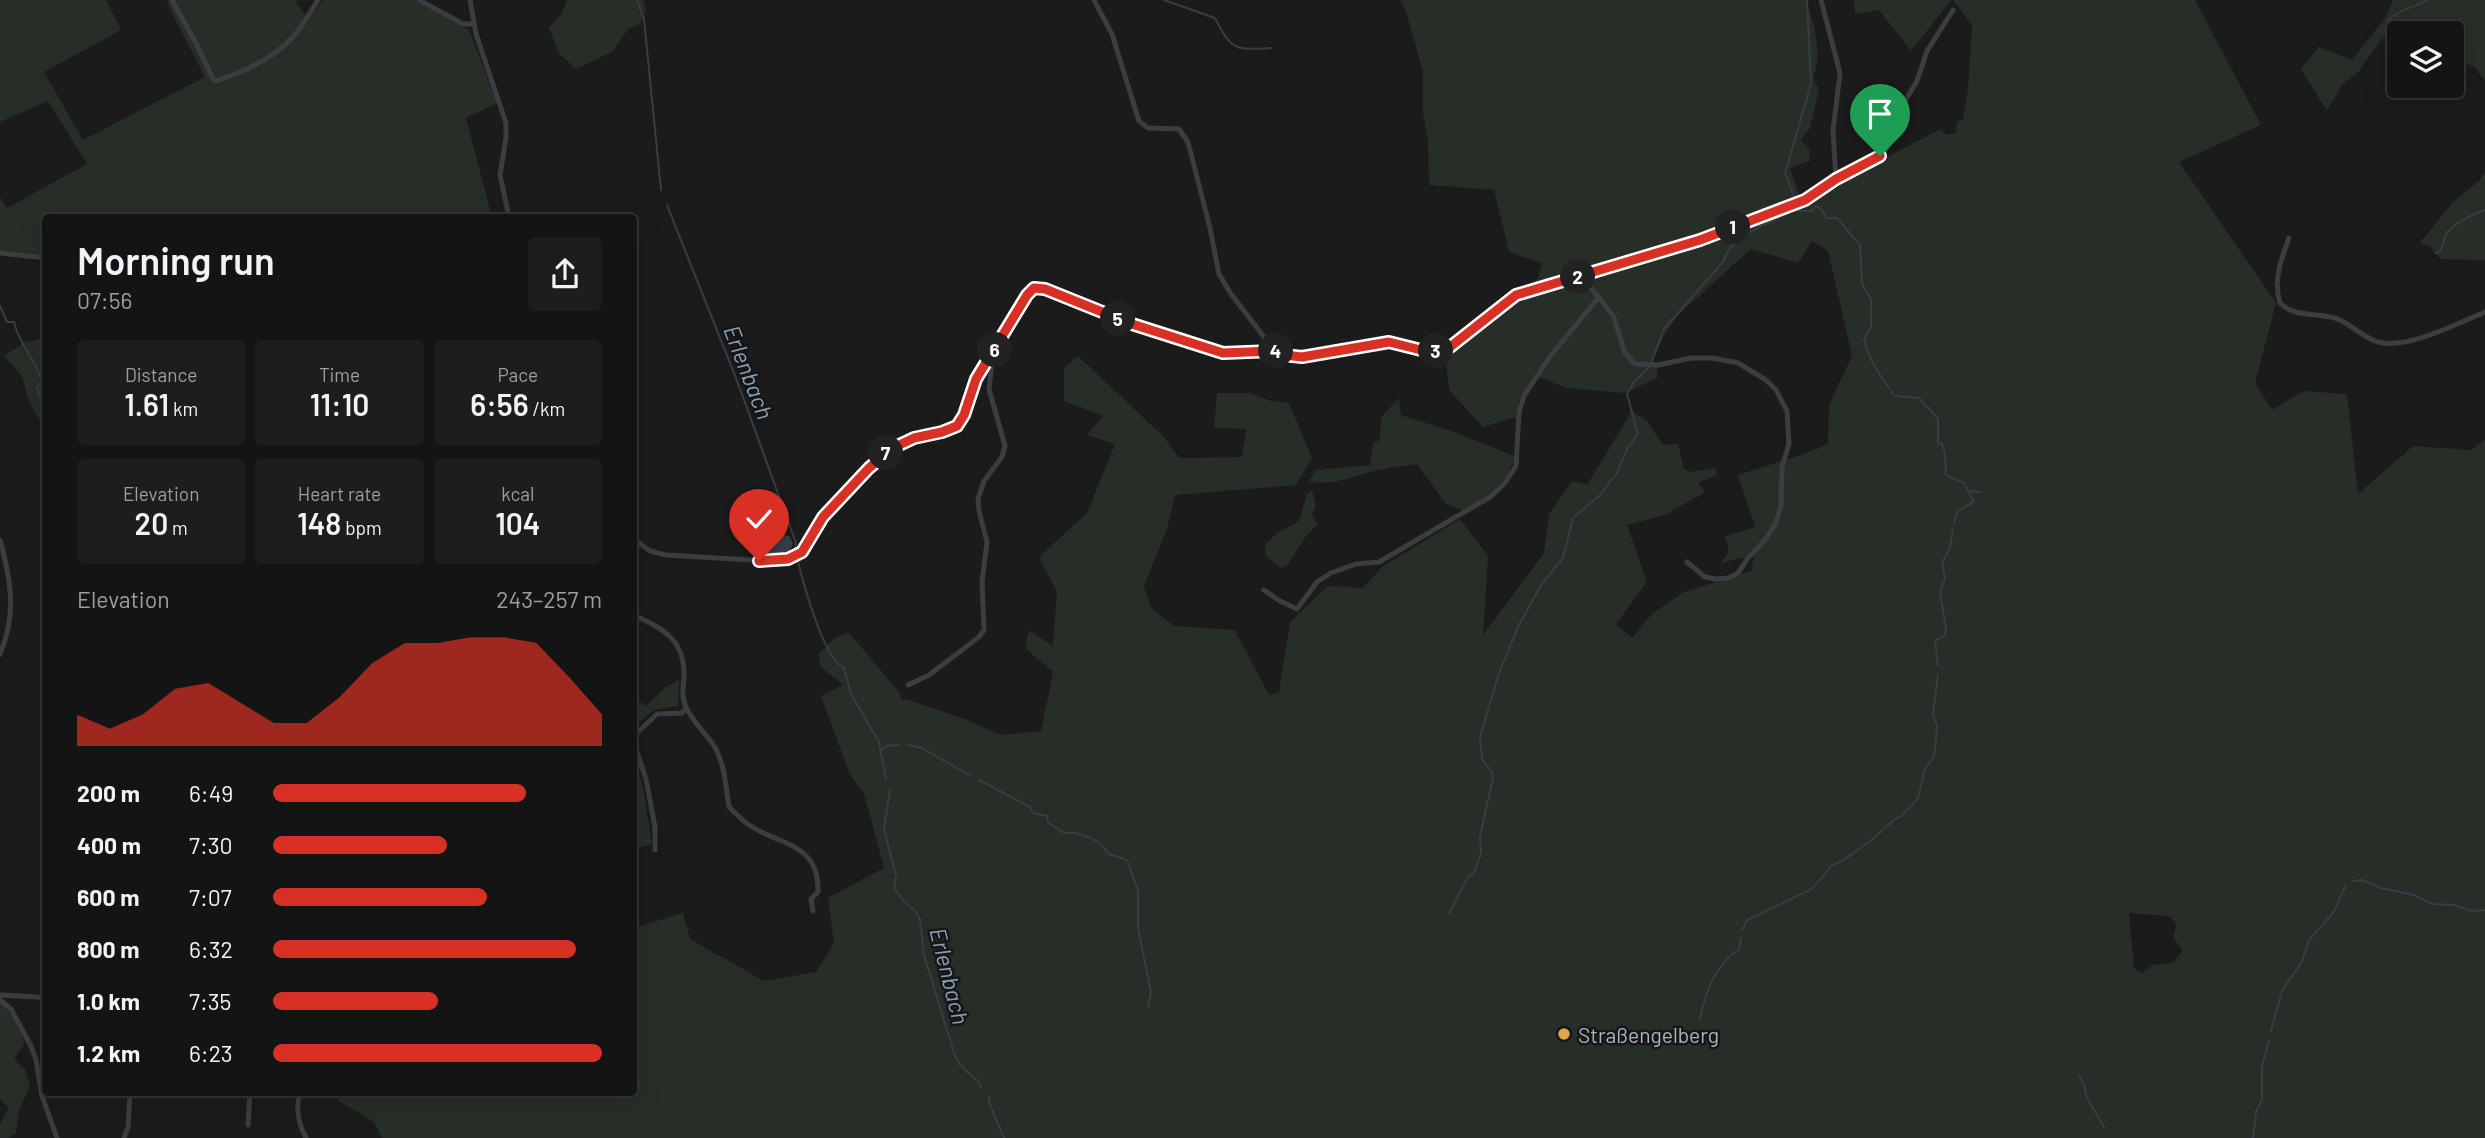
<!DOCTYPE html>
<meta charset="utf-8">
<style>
:root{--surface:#141415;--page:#1d1d1e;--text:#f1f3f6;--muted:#9d9ea0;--line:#333334;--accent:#d93025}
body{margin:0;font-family:Barlow,sans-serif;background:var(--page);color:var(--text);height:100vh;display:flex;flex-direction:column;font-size:26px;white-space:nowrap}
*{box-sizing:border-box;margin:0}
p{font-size:23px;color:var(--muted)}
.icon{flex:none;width:38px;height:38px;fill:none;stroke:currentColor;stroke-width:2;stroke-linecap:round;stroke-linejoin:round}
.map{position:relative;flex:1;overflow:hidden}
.side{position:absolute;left:42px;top:214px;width:595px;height:882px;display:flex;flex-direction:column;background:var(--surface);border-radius:7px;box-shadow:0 7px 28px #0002,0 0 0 2px var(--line)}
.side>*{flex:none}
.controls{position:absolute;left:2387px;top:21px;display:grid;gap:14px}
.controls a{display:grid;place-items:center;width:77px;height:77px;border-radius:7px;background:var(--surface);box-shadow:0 7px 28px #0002,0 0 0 2px var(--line);font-size:35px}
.pin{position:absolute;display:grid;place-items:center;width:60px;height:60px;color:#fff;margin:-72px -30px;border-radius:50% 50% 50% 0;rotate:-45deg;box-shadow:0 0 7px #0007}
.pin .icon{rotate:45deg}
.km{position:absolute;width:35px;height:35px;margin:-18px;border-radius:50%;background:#222;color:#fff;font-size:19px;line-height:35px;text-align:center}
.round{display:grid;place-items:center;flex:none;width:74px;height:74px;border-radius:7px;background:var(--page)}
.summary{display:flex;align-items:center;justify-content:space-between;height:119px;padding:0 35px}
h1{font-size:38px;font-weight:600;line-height:52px}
.metrics{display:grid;grid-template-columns:repeat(3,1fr);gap:10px;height:119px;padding:7px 35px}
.metrics div{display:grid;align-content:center;border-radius:7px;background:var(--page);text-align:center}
.metrics b{font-size:30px;font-weight:600}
.metrics small{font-size:19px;font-weight:400}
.metrics p{font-size:19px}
.chart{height:196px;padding:14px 35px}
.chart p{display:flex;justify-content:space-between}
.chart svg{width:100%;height:126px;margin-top:7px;fill:var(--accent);opacity:.7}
ul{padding:0 35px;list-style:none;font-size:23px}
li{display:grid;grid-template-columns:112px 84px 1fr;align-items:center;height:52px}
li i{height:18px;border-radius:9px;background:var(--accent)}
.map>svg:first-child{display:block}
</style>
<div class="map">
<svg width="2485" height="1138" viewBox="0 0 2485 1138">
<rect width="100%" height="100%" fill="#1b1b1c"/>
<path fill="#272e27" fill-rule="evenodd" d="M 0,0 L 106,0 L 121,30 L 44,72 L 83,140 L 205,77 L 167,3 L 168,0 L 297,0 L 296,2 L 308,19 L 323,0 L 413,0 L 469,30 L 497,103 L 466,118 L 492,217 L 46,217 L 45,255 L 0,251 L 0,197 L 7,208 L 87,164 L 48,101 L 0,122 Z
M 567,0 L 643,0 L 646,10 L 641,23 L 628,29 L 612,52 L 576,69 L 559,53 L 549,28 L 561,14 Z
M 1400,0 L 1806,0 C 1814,25 1823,54 1813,78 L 1819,90 L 1810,128 L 1801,140 L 1810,151 L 1809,161 L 1790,168 L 1799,195 L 1839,183 L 1940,129 L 1947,135 L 1956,133 L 1957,122 L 1963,119 L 1968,89 L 1972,25 L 1953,0 L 2195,0 L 2261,125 L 2179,162 L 2276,303 L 2255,383 L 2272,410 L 2303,391 L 2347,394 L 2358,494 L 2413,446 L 2472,450 L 2485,439 L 2485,1138 L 382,1138 L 374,1122 L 339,1101 L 332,1092 L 536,1092 L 549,1096 L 551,1092 L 634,1092 L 634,922 L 640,926 L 683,913 L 690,939 L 764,981 L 816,972 L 834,943 L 828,898 L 884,868 L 864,793 L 850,775 L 821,696 L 843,685 L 821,667 L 818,654 L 836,637 L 849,633 L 899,692 L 902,700 L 909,700 L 967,720 L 1001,735 L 1041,731 L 1053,672 L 1025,648 L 1029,630 L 1053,646 L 1057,592 L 1039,557 L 1087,513 L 1115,444 L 1087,435 L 1103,416 L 1064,401 L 1064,368 L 1078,356 L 1163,436 L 1179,458 L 1242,457 L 1246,429 L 1214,428 L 1217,393 L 1250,393 L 1268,400 L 1289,403 L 1312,458 L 1296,485 L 1175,495 L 1167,529 L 1144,586 L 1151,608 L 1174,626 L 1235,630 L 1269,695 L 1279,692 L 1290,622 L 1328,586 L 1363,588 L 1382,567 L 1460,519 L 1488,556 L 1483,635 L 1544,553 L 1549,514 L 1572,481 L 1587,485 L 1632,411 L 1647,421 L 1663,445 L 1678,444 L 1684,469 L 1690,472 L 1715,468 L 1717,475 L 1698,483 L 1705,492 L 1665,515 L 1627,525 L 1647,582 L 1616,624 L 1632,638 L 1652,614 L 1684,592 L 1751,571 L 1754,555 L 1721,563 L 1729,551 L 1725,536 L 1755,527 L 1738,475 L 1801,455 L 1828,444 L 1829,405 L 1852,356 L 1828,251 L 1812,241 L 1798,263 L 1751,249 L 1678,315 L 1664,335 L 1653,361 L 1657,367 L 1657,378 L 1625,393 L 1566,388 L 1535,375 L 1519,401 L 1516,417 L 1483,427 L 1449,390 L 1445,354 L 1520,299 L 1538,278 L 1542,263 L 1509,252 L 1494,190 L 1429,185 L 1428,142 L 1423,113 L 1423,71 L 1405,9 ZM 2129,913 L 2169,916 L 2177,924 L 2173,937 L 2183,951 L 2172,963 L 2152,965 L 2142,973 L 2134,968 Z
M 1854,0 L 1951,0 L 1911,51 L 1879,10 L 1855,14 Z
M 2393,0 L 2485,0 L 2485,81 L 2475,67 L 2465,63 L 2455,78 L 2452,74 L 2452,33 L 2422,33 L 2402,19 L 2381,40 L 2359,71 L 2342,85 L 2327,111 L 2301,69 L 2319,47 L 2352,60 L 2385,18 Z
M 2485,171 L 2485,260 L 2441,259 L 2430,247 L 2420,243 L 2453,202 L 2480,180 Z
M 45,338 L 45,431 L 28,399 L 22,376 L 4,356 L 25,342 Z
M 1399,398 L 1401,415 L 1454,432 L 1515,456 C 1508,484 1488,496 1463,510 L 1446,504 L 1417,464 C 1405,466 1391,467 1379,470 C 1356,475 1334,486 1309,482 L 1315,470 L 1370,465 L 1373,442 L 1379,441 L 1382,416 Z
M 1312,490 L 1316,505 L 1312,515 L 1318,524 L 1306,536 L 1286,567 L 1280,568 L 1266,556 L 1265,544 L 1279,532 L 1299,521 L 1307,494 Z
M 679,680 L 678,706 L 655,710 L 634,725 L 634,697 L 646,706 L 665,688 Z
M 634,756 L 643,787 L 652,844 L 634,849 Z
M 0,997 C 15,1012 20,1023 24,1044 L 14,1059 L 25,1069 L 30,1086 L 19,1110 L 16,1133 L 8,1138 L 0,1138 L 0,1124 L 9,1108 L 0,1099 Z"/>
<path fill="#363e44" d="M 778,533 L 789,536 L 793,543 L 790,551 C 779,557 768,557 757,551 L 754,543 L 759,536 Z"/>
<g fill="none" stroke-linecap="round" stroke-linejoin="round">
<path stroke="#363e44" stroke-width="2" d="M 637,0 L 644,19 L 661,190
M 1164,0 L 1215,18 C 1232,51 1235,50 1272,48
M 1807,0 L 1811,84 L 1785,173 L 1799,211 L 1812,211 L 1815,206 L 1819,207 L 1827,218 L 1837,218 L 1860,245 L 1862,284 L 1871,299 L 1871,327 L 1864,340 C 1869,359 1878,374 1890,389
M 2388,20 C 2400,9 2414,8 2427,0
M 667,205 L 736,378 L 796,543 L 795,552
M 2435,253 L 2440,252 C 2443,246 2443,241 2446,235 C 2450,225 2475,213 2485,210
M 0,306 L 7,322 L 14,322 C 19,344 36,361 42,382 L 37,387 L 39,396 L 46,393
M 1651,363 L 1664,329 L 1723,262 C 1733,230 1775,225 1797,206
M 1892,392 L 1894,396 L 1919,398 L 1938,419 L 1938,443 L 1942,444 L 1945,453 L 1946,475 L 1964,483 L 1974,502 L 1957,511 L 1954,523
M 1970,491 L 1981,492
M 797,558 C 803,582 823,658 844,668 L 851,694 L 879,742 L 886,780
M 1938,665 L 1935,641 L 1945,635 L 1946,628 L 1940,593 L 1945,578 L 1942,563 L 1950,548 L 1953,528
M 908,745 L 922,748 L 969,775
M 881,751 L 887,746 L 899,745
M 979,780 L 1030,807 L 1033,813 L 1047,816 L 1048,822 L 1064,833 L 1076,833 L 1091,838 L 1099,843 L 1109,854 L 1127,860 L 1138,891 L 1138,928 L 1151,992 L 1148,1008
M 890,789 L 884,829 L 896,876 L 894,888 L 903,900 L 916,912 L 920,920 L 924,955 L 954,1053 L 960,1065 L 978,1081 L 981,1088
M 2353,881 L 2362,880 L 2381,888 L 2414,895 L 2432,904 L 2454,905 L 2472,911 L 2485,910
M 1449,913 L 1468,877 L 1474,872 L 1481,853 L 1480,836 L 1493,778 L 1492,772 L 1482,759 L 1480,737 L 1500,670 L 1519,625 L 1541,585 L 1563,558 L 1573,518 L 1599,496 L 1617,473 L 1628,447 L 1638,434 L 1627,394 L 1634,382 L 1648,368
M 1743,929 L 1747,920 L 1810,890 L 1821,879 L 1831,866 L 1845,859 L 1869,842 L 1895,819 L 1902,816 L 1918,798 L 1925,769 L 1933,758 L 1935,750 L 1937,727 L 1933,714 L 1938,674
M 1700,1019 C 1705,992 1715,965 1739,949 L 1741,938
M 2271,1031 L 2282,991 L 2302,962 L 2309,940 L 2333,913 L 2346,885
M 2079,1076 L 2084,1085 L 2087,1098 L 2104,1127
M 989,1097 L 990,1105 L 1004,1138
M 2253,1138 L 2256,1112 L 2262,1100 L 2262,1066 L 2269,1041"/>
<path stroke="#3c3d41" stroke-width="5" d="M 172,0 L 198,47 L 213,79 L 216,81 C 243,72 274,59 293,37 C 303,26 310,12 318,0
M 419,0 L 463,24 L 474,24
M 470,0 L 476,34 L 506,123 L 506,138 L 500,175 L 509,217
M 1094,0 L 1112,34 L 1139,121 L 1148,128 L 1179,129 L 1188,142 L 1210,228 L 1219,274 L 1231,294 L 1275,351 L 1284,355 L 1302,357 L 1389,342 L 1428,352 L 1443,350 L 1491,316 L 1511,297 L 1523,291 L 1581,276 L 1700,240 L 1805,200 L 1836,179 L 1863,166 L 1885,151 L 1895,135 L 1899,111 L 1917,81 L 1927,51 L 1953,10
M 1821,0 L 1840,73 L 1833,131 L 1836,179
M 2289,238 C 2281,260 2273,280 2280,303 C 2295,318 2316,312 2335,318 C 2350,323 2362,337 2378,342 C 2407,350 2458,323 2485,312
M 0,253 L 46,258
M 1581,276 L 1613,315 L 1625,353 L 1635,364 L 1658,365 L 1691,358 L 1712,358 L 1738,363 L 1766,380 L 1776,390 L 1787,411 L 1789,444 L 1782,467 L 1781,506 L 1776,523 L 1765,540 L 1748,558 L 1738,573 L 1728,578 L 1715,579 L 1705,577 L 1687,562
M 634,539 L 650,551 L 666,555 L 769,561 L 795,556 L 804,549 L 823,517 L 880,458 L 909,440 L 951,430 L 957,426 L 964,415 L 976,379 L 1027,295 L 1034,288 L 1045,289 L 1132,324 L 1216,351 L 1238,354 L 1275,351
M 0,540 C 11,580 17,614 0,654
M 1264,590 L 1280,601 L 1297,609 L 1317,582 L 1331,573 L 1356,564 L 1379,562 L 1490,497 L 1505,483 L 1516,466 L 1519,412 L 1524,396 L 1551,355 L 1599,297
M 634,615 C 664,629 685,640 684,677 C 683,688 681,699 687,709 C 694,724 708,735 716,749 C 725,767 726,788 729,807 C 735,813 742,820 749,825 C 780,846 819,842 818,892 L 811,899 L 813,911
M 908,685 L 929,675 L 979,637 L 984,630 L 982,582 L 987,542 L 979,511 L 978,499 L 984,481 L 1002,457 L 1005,446 L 989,389 L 993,353
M 634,736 L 657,714 L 682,713 L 686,708
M 634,743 L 646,779 L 655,827 L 655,850
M 0,995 L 38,997 L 46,1002
M 0,1000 L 11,1009 L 31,1046 L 36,1060 L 42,1096 L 57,1138
M 300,1092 C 295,1109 298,1123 306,1138
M 248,1125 L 250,1092
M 124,1138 L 128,1127 L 130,1092"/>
</g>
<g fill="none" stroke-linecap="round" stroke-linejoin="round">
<g stroke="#fff" stroke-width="14">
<path id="route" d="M 759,561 L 788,559 L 802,552 L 823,517 L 869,468 L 893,448 L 914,438 L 942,432 L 957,426 L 964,415 L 976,379 L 1027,295 L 1034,288 L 1045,289 L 1132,324 L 1223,353 L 1275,351 L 1284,355 L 1302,357 L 1389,342 L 1421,350 L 1435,351 L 1450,347 L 1516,295 L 1700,240 L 1805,200 L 1836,179 L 1880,156"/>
</g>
<use href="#route" stroke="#d93025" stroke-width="9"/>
</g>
<circle fill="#e1a54e" stroke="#161618" stroke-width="2.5" cx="1564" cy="1034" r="7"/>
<g text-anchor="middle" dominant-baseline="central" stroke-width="5" stroke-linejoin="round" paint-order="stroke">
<g font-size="21" fill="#aeb3bb" stroke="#161618" text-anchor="start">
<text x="1578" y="1034">Straßengelberg</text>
</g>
<g font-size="23" font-style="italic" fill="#8aa2b1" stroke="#161618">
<text transform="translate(749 372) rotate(69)">Erlenbach</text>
<text transform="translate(950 976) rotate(76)">Erlenbach</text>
</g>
</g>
</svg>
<div class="controls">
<a><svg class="icon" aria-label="layers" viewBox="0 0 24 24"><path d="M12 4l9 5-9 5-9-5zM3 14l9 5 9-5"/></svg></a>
</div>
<div class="pin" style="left:1880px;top:156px;background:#1e9e55"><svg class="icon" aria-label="arrive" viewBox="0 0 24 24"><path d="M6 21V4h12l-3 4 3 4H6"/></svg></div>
<div class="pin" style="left:759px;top:561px;background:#d93025"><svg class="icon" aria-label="check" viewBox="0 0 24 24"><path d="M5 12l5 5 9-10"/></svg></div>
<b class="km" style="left:1733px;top:227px">1</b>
<b class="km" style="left:1578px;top:277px">2</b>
<b class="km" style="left:1436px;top:351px">3</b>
<b class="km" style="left:1276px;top:351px">4</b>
<b class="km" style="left:1118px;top:319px">5</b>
<b class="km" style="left:995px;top:350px">6</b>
<b class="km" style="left:886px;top:453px">7</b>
<section class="side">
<div class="summary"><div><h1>Morning run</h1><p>07:56</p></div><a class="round"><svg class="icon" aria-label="share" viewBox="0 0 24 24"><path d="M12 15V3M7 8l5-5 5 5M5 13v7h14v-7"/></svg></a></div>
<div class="metrics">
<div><p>Distance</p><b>1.61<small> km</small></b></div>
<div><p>Time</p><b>11:10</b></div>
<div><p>Pace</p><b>6:56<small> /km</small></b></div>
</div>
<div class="metrics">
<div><p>Elevation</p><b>20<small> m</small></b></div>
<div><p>Heart rate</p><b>148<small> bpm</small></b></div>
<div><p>kcal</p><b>104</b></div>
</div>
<div class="chart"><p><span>Elevation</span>243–257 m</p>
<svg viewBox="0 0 160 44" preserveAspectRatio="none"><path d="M0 44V33L10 38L20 33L30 24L40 22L50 29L60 36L70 36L80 27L90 15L100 8L110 8L120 6L130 6L140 8L150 20L160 33V44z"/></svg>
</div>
<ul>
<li><b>200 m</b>6:49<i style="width:77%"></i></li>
<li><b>400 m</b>7:30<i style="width:53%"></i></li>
<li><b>600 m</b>7:07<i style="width:65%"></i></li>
<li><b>800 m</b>6:32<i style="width:92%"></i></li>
<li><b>1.0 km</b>7:35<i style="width:50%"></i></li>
<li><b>1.2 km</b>6:23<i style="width:100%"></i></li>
</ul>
</section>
</div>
